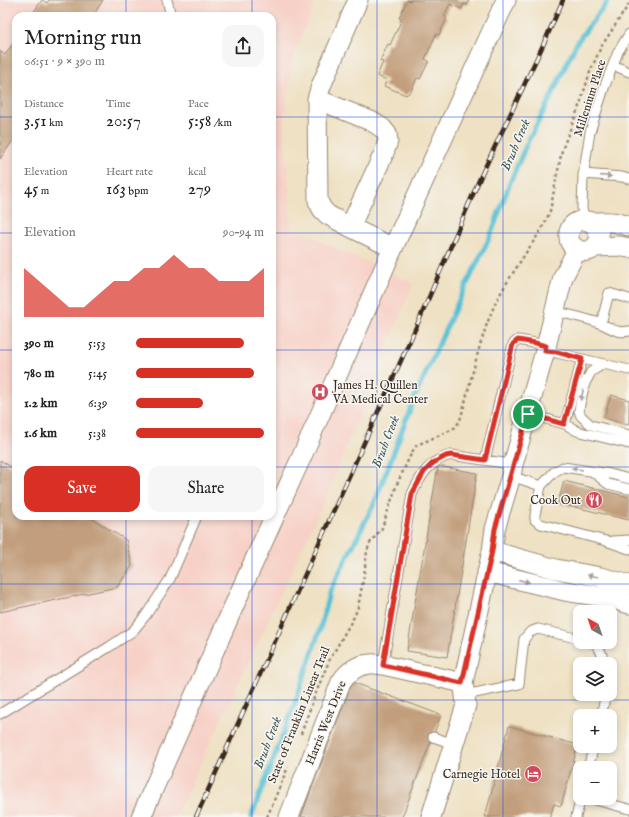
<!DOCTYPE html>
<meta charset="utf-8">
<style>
:root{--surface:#fff;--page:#f6f6f6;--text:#222;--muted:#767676;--accent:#d93025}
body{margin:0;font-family:"IM FELL English",serif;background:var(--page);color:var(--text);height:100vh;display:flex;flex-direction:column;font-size:15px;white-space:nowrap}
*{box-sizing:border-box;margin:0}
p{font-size:13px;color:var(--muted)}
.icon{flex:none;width:22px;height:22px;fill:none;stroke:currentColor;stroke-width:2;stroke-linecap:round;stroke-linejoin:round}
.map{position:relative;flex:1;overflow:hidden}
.sheet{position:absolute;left:12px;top:12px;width:264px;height:508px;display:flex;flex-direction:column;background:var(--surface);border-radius:12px;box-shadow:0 2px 6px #0003}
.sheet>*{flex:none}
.needle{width:26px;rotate:320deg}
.tools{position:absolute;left:573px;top:605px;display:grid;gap:8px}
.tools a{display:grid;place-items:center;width:44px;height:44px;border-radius:8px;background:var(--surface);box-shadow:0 2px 6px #0003;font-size:20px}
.pin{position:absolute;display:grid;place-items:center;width:34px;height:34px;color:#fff;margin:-17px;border:2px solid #fff;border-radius:50%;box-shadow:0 1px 4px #0007}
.round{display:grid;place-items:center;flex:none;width:42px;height:42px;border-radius:12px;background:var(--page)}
.head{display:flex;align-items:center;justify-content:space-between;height:68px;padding:0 12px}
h1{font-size:22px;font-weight:600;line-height:30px}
.figures{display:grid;grid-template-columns:repeat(3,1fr);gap:6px;height:68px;padding:4px 12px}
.figures div{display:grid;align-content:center}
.figures b{font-size:17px;font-weight:600}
.figures small{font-size:11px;font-weight:400}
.figures p{font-size:11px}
.chart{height:112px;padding:8px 12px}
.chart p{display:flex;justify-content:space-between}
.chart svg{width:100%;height:72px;margin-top:4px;fill:var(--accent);opacity:.7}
.cta{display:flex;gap:8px;margin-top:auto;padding:8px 12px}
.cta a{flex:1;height:46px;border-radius:12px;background:var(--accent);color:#fff;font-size:16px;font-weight:600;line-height:46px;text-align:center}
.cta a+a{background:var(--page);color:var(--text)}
ul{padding:0 12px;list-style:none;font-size:13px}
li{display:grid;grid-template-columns:64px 48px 1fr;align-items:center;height:30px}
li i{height:10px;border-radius:5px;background:var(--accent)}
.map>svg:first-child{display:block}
</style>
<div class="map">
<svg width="629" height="817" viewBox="0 0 629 817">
<rect width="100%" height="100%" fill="#f6f6f2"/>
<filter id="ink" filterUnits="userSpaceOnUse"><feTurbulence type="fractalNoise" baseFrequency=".025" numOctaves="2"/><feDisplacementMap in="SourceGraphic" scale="8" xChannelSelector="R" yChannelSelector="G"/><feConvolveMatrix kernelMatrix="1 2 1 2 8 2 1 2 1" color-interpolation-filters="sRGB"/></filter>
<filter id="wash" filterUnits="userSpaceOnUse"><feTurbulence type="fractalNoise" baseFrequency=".012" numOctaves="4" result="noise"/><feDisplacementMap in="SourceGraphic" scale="16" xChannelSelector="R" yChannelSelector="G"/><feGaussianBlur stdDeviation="0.9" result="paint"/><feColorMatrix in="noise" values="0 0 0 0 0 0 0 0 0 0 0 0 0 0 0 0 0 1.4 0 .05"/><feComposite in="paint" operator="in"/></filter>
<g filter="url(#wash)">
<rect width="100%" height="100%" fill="#efe1c3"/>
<path fill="#f7d1c7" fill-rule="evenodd" d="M 0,0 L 316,0 L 293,58 L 284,123 L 291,228 L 413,283 L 325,500 L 175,817 L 0,817 ZM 16,16 L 272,16 L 272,516 L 16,516 Z"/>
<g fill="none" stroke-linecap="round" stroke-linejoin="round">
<path stroke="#57c0d4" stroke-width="5" d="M 251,817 L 294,706 L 320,629 L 329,593 L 374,504 L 414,399 L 459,300 L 490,237 L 511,180 L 528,141 L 550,99 L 577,42 L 609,0"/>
</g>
<g id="blocks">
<path fill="#c29e7c" d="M 42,0 L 47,3 L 49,0 L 103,0 L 93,16 L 31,16 Z
M 407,0 L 410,1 L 410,0 L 469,0 L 467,5 L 464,4 L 461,9 L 450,4 L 444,16 L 447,18 L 439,35 L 436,34 L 425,59 L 429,61 L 420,79 L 417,78 L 411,91 L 406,95 L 384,86 L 387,80 L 377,76 L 383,62 L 380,61 L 388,44 L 390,45 L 402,19 L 399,18 Z
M 16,39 L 16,136 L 0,159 L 0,51 L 5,55 Z
M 611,395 L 629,400 L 629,425 L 604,418 Z
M 0,460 L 16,470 L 16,516 L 88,516 L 126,540 L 132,566 L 117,587 L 0,612 Z
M 438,466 L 477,473 L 447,657 L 407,651 Z
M 564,481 L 629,497 L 629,520 L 558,503 Z
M 352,682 L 441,715 L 402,817 L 301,817 Z
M 509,726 L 578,745 L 561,806 L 554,804 L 550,817 L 485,817 Z"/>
</g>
</g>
<g filter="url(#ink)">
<use href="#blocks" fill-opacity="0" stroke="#958670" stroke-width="1"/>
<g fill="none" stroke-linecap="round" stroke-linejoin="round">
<g stroke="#958670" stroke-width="11">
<path id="service" d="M 167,0 L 171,16
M 613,65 L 629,72
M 583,174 L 622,177 L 629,179
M 585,220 L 582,209 L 583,177 L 590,132 L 604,88 L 618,52 L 629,34
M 555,311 C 570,315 585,318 599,323 C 611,327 615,334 629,331
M 601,324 L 609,293 L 629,299
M 545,351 L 557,353 L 629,370
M 603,364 L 591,372 L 585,383 L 580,404 L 579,411 L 581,416 L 591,425 L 629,435
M 528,414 L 565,424 L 577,431 L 629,444
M 565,424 L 582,359
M 485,460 L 513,344 L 518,340 L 535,343 L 546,346
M 593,472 L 608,484 L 629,489
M 511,476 L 541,486
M 629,479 L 610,474 L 563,467 L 554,472 L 541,486 L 535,515 L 535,520 L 541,524 L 606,541 L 629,549
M 612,541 L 629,540
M 591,642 C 600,644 602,656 605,664
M 383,665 L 412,494 C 421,475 430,460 451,455 L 504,463 L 513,465
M 465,695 L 519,684 L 524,639 L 530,632 L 538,629 L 580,639
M 0,714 L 109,647 L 133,631 L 146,615 L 170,579 L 197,516
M 601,716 L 606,694
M 433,737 L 454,744
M 588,768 L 594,746
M 588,798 L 629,809
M 576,817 L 581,798"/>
</g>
<g stroke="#958670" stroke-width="21">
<path id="minor" d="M 358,0 L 321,86 L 317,99 L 318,201 L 322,209 L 328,215 L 350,227 L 393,248
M 317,99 L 373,122 L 382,128 L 387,134 L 388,141 L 384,153 L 350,227
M 591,222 C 611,238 590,261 574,247 C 571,245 569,241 569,237 C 568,230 571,225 577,222 C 583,219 587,221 592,222 C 600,222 609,221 617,223 C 621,224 625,225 629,226
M 595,247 L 620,246 L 629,248
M 492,551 L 556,569 L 601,577 L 629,585
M 487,572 L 565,591 L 610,598 L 629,604
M 141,817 L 240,592 L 302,456 L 393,248 L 506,0
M 289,817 L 341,682 C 348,671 357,665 370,664 C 374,663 379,665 383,665 L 463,683
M 431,817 L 466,705 L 465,695 L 463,683 L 492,551 L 495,529 L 511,476 L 513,465 L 545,351 L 563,277 L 577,250"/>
</g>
<path stroke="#958670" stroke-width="2.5" stroke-dasharray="3 3" stroke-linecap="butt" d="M 301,734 L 315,695 L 329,661 L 355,615 L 358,607 L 364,575 L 367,551 L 370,543 L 382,528 L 397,484 L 412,452 L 417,445 L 447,432 L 456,427 L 460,420 C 472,380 479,337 497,300 C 506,283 517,267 527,251 C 536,238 545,225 550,211 L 562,150 L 580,104 L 590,72 L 601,47 L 629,4
M 267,817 L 288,767"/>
<use href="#service" stroke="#fff" stroke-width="9"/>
<use href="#minor" stroke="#fff" stroke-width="19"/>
<g stroke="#3b2a1e" stroke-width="4.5">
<path id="rail" d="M 196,817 L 421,316 L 480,178 L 544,43 L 563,0"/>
</g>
<use href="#rail" stroke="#f6f6f2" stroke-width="3" stroke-dasharray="9" stroke-linecap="butt"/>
</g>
<defs><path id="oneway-solid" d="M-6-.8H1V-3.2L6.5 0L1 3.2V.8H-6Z"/></defs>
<g fill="#a79f9a">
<use href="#oneway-solid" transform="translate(606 176) rotate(4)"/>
<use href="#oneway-solid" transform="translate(582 395) rotate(105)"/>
<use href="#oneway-solid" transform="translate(577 469) rotate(-171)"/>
<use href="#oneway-solid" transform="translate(593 576) rotate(-170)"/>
<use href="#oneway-solid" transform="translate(524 581) rotate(13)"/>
</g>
</g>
<g fill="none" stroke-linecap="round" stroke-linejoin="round" filter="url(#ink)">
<g stroke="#fff" stroke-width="8">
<path id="route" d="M 518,340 L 535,343 L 546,346 L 545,351 L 557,352 L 582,359 L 564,424 L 528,414 L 495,529 L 492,551 L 462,683 L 383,665 L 412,494 L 424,472 L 433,463 L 446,456 L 451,455 L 485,460 L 513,344 Z"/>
</g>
<use href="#route" stroke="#d93025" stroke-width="5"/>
</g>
<path fill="none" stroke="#1d4ed8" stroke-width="1" stroke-opacity="0.55" d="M 126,0 L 126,16M 252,0 L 252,16M 377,0 L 377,817M 503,0 L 503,817M 0,117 L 16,117M 272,117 L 629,117M 0,233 L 16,233M 272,233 L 629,233M 0,350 L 16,350M 272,350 L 629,350M 0,467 L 16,467M 272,467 L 629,467M 126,516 L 126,817M 252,516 L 252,817M 0,584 L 629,584M 0,700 L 629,700"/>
<defs>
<g id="hospital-disc" transform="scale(0.9)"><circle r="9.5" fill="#d1495b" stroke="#f6f6f2"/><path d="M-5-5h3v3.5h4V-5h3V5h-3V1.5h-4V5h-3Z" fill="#fff"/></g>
<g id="restaurant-disc" transform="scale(0.9)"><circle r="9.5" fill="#d1495b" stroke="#f6f6f2"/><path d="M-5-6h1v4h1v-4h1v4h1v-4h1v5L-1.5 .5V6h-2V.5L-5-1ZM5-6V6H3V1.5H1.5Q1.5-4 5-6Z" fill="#fff"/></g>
<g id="hotel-disc" transform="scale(0.9)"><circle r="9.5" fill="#d1495b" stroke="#f6f6f2"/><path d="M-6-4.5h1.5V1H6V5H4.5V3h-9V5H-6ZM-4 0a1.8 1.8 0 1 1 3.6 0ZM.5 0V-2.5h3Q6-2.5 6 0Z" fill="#fff"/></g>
</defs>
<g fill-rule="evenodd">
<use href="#hospital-disc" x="320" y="392"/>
<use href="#restaurant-disc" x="594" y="500"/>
<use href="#hotel-disc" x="533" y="774"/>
</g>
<g text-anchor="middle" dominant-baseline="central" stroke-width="3" stroke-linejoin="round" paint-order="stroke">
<g font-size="12" fill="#3b2a1e" stroke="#f6f6f2">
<text transform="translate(590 98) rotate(-72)">Millenium Place</text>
<text transform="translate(299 715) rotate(-68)">State of Franklin Linear Trail</text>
<text transform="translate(326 723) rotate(-68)">Harris West Drive</text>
</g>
<g font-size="12" fill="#3b2a1e" stroke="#f6f6f2" text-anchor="end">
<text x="333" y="385" text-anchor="start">James H. Quillen<tspan x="333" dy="14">VA Medical Center</tspan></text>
<text x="581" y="500">Cook Out</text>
<text x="520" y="774">Carnegie Hotel</text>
</g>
<g font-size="13" font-style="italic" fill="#435755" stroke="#f6f6f2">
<text transform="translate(516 145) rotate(-67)">Brush Creek</text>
<text transform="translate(386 442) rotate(-69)">Brush Creek</text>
<text transform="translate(268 743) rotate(-69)">Brush Creek</text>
</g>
</g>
</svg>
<div class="tools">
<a><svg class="needle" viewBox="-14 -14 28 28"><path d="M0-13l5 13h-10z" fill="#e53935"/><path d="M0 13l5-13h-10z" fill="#767676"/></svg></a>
<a><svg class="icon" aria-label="layers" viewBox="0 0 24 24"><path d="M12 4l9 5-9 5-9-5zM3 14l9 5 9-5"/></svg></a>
<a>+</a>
<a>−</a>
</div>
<div class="pin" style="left:528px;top:414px;background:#1e9e55"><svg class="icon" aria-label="arrive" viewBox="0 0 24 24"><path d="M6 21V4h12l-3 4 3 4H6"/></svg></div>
<section class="sheet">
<div class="head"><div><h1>Morning run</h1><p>06:51 · 9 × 390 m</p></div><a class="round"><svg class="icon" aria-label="share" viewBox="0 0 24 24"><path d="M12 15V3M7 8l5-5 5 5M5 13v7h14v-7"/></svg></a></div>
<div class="figures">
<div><p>Distance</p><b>3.51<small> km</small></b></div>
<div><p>Time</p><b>20:57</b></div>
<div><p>Pace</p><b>5:58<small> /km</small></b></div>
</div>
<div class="figures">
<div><p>Elevation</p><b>45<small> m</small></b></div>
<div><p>Heart rate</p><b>163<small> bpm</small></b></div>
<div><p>kcal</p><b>279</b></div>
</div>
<div class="chart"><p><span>Elevation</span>90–94 m</p>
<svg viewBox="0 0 160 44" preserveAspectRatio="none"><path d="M0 44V14L10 22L20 30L30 38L40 38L50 30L60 22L70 22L80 14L90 14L100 6L110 14L120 14L130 22L140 22L150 22L160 14V44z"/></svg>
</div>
<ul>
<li><b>390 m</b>5:53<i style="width:84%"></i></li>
<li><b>780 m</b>5:45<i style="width:92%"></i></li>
<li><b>1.2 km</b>6:39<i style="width:52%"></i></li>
<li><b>1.6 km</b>5:38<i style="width:100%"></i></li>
</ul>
<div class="cta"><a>Save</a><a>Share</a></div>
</section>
</div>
